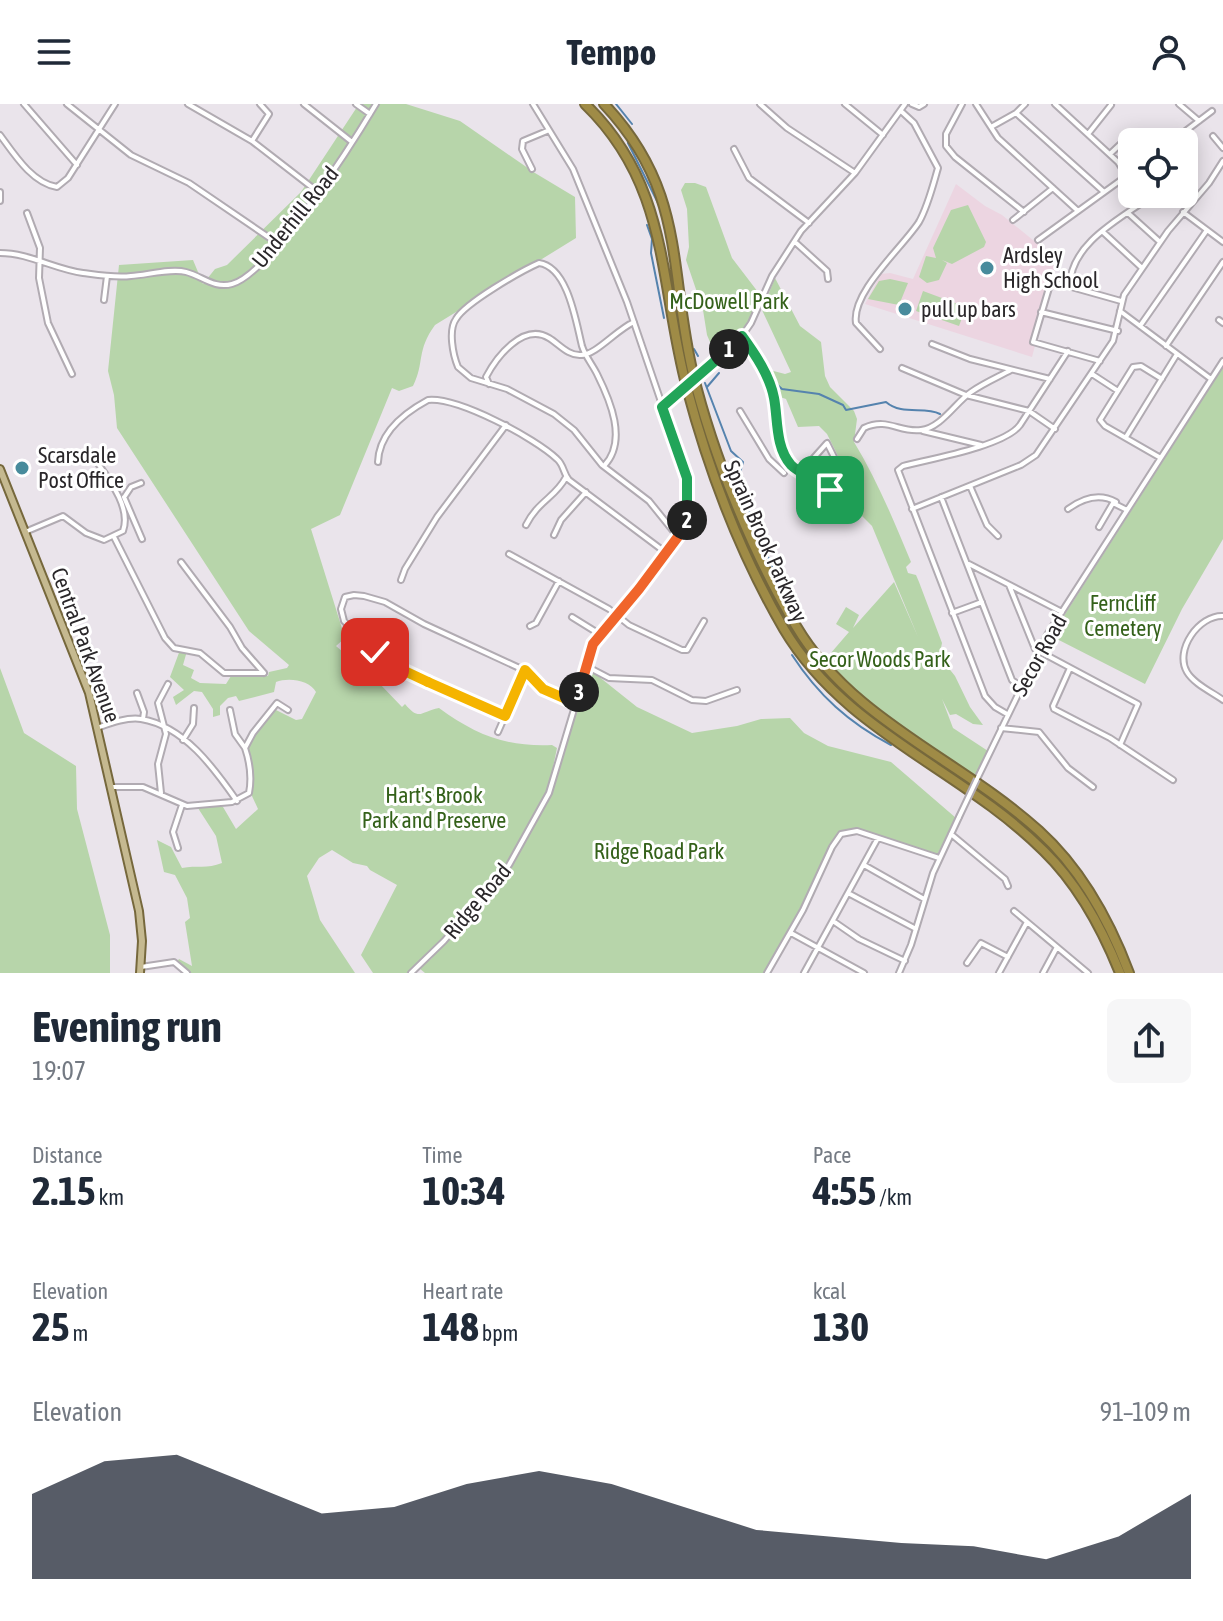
<!DOCTYPE html>
<meta charset="utf-8">
<style>
:root{--surface:#fff;--page:#f6f6f7;--text:#1f2937;--muted:#747a83;--accent:#111827}
body{margin:0;font-family:"Asap Condensed",sans-serif;background:var(--page);color:var(--text);height:100vh;display:flex;flex-direction:column;font-size:30px;white-space:nowrap}
*{box-sizing:border-box;margin:0}
p{font-size:26px;color:var(--muted)}
.icon{flex:none;width:44px;height:44px;fill:none;stroke:currentColor;stroke-width:2;stroke-linecap:round;stroke-linejoin:round}
.map{position:relative;height:869px;overflow:hidden}
.panel{display:flex;flex-direction:column;background:var(--surface);flex:1}
.panel>*{flex:none}
.controls{position:absolute;left:1118px;top:24px;display:grid;gap:16px}
.controls a{display:grid;place-items:center;width:80px;height:80px;border-radius:12px;background:var(--surface);box-shadow:0 4px 20px #0003;font-size:40px}
.pin{position:absolute;display:grid;place-items:center;width:68px;height:68px;color:#fff;margin:-34px;border-radius:16px;box-shadow:0 4px 12px #0006}
.km{position:absolute;width:40px;height:40px;margin:-20px;border-radius:50%;background:#222;color:#fff;font-size:22px;line-height:40px;text-align:center}
.round{display:grid;place-items:center;flex:none;width:84px;height:84px;border-radius:12px;background:var(--page)}
.head{display:flex;align-items:center;justify-content:space-between;height:136px;padding:0 32px}
h1{font-size:44px;font-weight:700;line-height:60px}
.metrics{display:grid;grid-template-columns:repeat(3,1fr);gap:12px;height:136px;padding:8px 32px}
.metrics div{display:grid;align-content:center}
.metrics b{font-size:40px;font-weight:700}
.metrics small{font-size:22px;font-weight:400}
.metrics p{font-size:22px}
.chart{height:224px;padding:16px 32px}
.chart p{display:flex;justify-content:space-between}
.chart svg{width:100%;height:144px;margin-top:8px;fill:var(--accent);opacity:.7}
header{display:flex;justify-content:space-between;align-items:center;height:104px;padding:0 32px;background:var(--surface);font-size:36px;font-weight:700}
.map>svg:first-child{display:block}
</style>
<header><svg class="icon" aria-label="menu" viewBox="0 0 24 24"><path d="M4 6h16M4 12h16M4 18h16"/></svg>Tempo<svg class="icon" aria-label="person" viewBox="0 0 24 24"><circle cx="12" cy="8" r="4"/><path d="M4 21q1-7 8-7t8 7"/></svg></header>
<div class="map">
<svg width="1223" height="869" viewBox="0 0 1223 869">
<rect width="100%" height="100%" fill="#eae4eb"/>
<path fill="#ecd5e1" d="M 956,80 L 985,102 L 1002,111 L 1055,154 L 1057,159 L 1032,253 L 865,200 L 881,170 L 890,169 L 913,175 Z"/>
<path fill="#b7d5aa" d="M 359,0 L 406,0 L 460,17 L 535,69 L 575,93 L 576,134 L 435,221 C 416,247 425,258 413,282 L 399,287 L 392,284 L 340,411 L 311,425 L 345,534 L 336,542 L 378,578 L 402,603 L 405,600 C 420,618 421,607 439,604 C 476,631 506,643 552,641 L 557,644 L 549,683 L 507,762 L 447,831 L 407,869 L 373,869 L 361,851 L 397,781 L 370,766 L 367,762 L 353,759 L 332,746 L 319,754 L 307,772 L 320,816 L 355,869 L 190,869 L 177,858 L 179,855 L 192,862 L 185,818 L 190,814 L 187,794 L 175,771 L 164,768 L 157,736 L 171,743 L 182,764 C 197,761 207,765 222,759 L 216,732 L 196,701 L 223,703 L 236,725 L 258,705 L 252,692 L 252,670 L 248,643 L 251,633 L 274,605 L 296,616 L 302,615 L 316,588 C 310,576 288,573 276,578 L 274,588 L 239,597 L 236,592 L 228,594 L 220,602 L 220,611 L 213,613 L 213,605 L 202,588 L 194,587 L 176,601 L 173,593 L 184,586 L 170,573 L 180,546 L 187,547 L 183,561 L 194,566 L 191,574 L 200,579 L 226,580 L 231,572 L 268,572 L 269,568 L 287,564 L 289,561 L 249,527 L 117,324 L 114,291 L 108,267 L 119,161 L 193,156 L 203,180 L 215,165 L 227,161 L 301,88 Z
M 685,79 L 695,79 L 706,83 L 732,154 L 761,192 L 748,221 L 723,247 L 710,238 L 707,231 L 703,206 L 686,156 L 689,143 L 687,105 L 681,86 Z
M 968,101 L 986,138 L 984,143 L 952,160 L 942,156 L 947,159 L 939,176 L 927,179 L 919,173 L 926,152 L 936,154 L 933,144 L 951,106 Z
M 775,174 L 800,222 L 821,238 L 825,272 L 830,283 L 854,307 L 857,315 L 854,338 C 877,376 894,417 911,458 L 906,463 L 908,469 L 916,471 L 919,478 L 942,539 L 940,549 L 943,557 L 955,572 L 970,603 L 983,621 L 973,620 L 956,610 L 950,611 L 942,595 L 953,624 L 988,647 L 975,673 L 856,589 L 824,557 L 849,528 L 836,520 L 846,503 L 859,511 L 853,524 L 894,478 L 918,533 L 872,422 L 854,404 L 857,390 L 827,330 L 819,322 L 798,323 L 786,295 L 777,292 L 766,265 L 785,270 L 791,268 L 762,206 Z
M 890,175 L 908,179 L 899,201 L 868,195 L 879,177 Z
M 923,187 L 966,203 L 959,222 L 916,207 Z
M 1223,263 L 1223,435 L 1182,505 L 1145,580 L 1051,532 Z
M 0,564 L 24,629 L 76,662 L 77,705 L 110,831 L 110,869 L 0,869 Z
M 588,564 L 637,603 L 692,629 L 737,622 L 761,615 L 790,614 L 804,629 L 828,642 L 891,658 L 956,714 L 937,751 L 856,725 L 841,727 L 767,869 L 425,869 L 419,864 L 431,855 L 510,764 L 547,698 Z"/>
<g fill="none" stroke-linecap="round" stroke-linejoin="round">
<path stroke="#5583ae" stroke-width="2" d="M 616,0 L 632,20
M 628,39 L 659,101
M 647,121 L 652,135 L 651,149 L 664,214
M 694,245 L 698,252
M 765,264 L 773,277 L 782,285 L 819,290 L 843,301 L 846,306 L 886,298 C 902,312 924,302 940,310
M 705,279 L 731,347 L 743,358 L 739,372 L 743,391 L 762,441 L 798,514
M 707,283 L 719,269
M 792,551 C 818,591 849,619 891,641"/>
<g stroke="#b1abb2" stroke-width="8">
<path id="minor" d="M 24,0 L 77,61
M 67,0 L 131,51 L 189,79 L 277,139
M 188,0 L 252,37 L 318,88
M 304,0 L 352,38
M 356,0 L 370,10
M 760,0 L 787,24 L 855,69
M 845,0 L 883,31
M 912,0 L 919,3 L 924,0
M 962,0 L 946,30 L 946,42 L 955,53 L 1024,108
M 976,0 L 998,34 L 1078,107
M 1055,0 L 1118,58 L 1126,71
M 1179,0 L 1199,17
M 1016,9 L 1104,88
M 991,23 L 1016,9 L 1025,0
M 1088,30 L 1111,1
M 0,31 C 14,50 32,79 57,83 L 68,74 L 115,0
M 1213,32 L 1223,44
M 252,37 L 269,10 L 260,0
M 1171,38 L 1212,7
M 734,45 L 749,74 L 809,119
M 1110,50 L 1128,33
M 532,65 L 522,45 L 523,37 L 547,27
M 0,88 L 0,97
M 1181,90 L 1194,96
M 1183,108 L 1223,138
M 27,109 L 40,144 L 39,174 L 48,219 L 72,270
M 1128,109 L 1160,138
M 1013,116 L 1053,84
M 1103,128 L 1142,164
M 1038,136 L 1132,68
M 795,138 L 827,167 L 828,175
M 0,149 C 29,149 54,165 83,169 C 98,171 115,174 131,172 C 147,171 171,164 186,168 C 202,172 214,185 232,180 C 270,170 354,37 376,0
M 1050,177 L 1121,197
M 1070,183 C 1069,139 1123,113 1155,90
M 1049,184 L 1033,238 L 1100,257
M 104,196 L 107,172
M 1120,207 L 1211,275
M 1041,208 L 1118,227
M 1219,216 L 1223,219
M 1140,222 L 1207,126
M 742,232 L 755,250 L 771,284 L 775,294 L 775,314 L 790,360 C 794,364 799,366 805,368 L 826,387 L 830,387 L 843,371 L 827,339 L 802,367
M 932,240 L 970,255 L 1050,275
M 1166,242 L 1223,158
M 880,245 L 856,219 C 851,188 903,143 919,118 C 928,102 933,81 938,64 L 914,19 L 901,7
M 902,264 L 966,291 L 1029,307 L 1055,325
M 706,265 L 742,232 L 751,219 L 772,172 L 801,127 L 855,69 L 905,0
M 1092,270 L 1118,287
M 489,280 L 486,273 C 496,254 523,218 549,234 C 559,240 568,252 581,251 C 596,251 616,226 634,218
M 740,307 L 769,355 L 784,369
M 923,327 L 981,341
M 1126,333 L 1177,250
M 857,335 L 864,324 C 888,313 899,329 921,326 C 941,324 956,298 971,288 C 984,279 998,273 1011,266
M 1159,353 L 1105,322 L 1100,316 L 1133,263 L 1141,262 L 1162,275
M 378,358 C 379,329 404,309 428,296 C 458,293 535,334 557,355 C 564,361 563,369 569,376 L 665,448
M 604,362 C 628,337 610,296 597,270 C 592,260 585,252 582,242 C 576,218 568,163 539,159 C 521,167 465,199 456,215 C 448,226 453,251 458,263 L 471,274 L 507,285 L 554,310 L 574,326 L 602,361 L 649,397 L 678,433
M 970,382 L 987,421 L 998,432
M 125,392 L 131,383 L 141,379
M 124,393 L 142,435
M 941,393 L 1012,576 L 1021,583
M 912,405 L 1021,361 L 1036,351 L 1113,237 L 1124,191 L 1168,127 L 1209,79 L 1223,57
M 1068,405 C 1083,394 1100,389 1116,398
M 526,421 C 538,397 556,393 566,373
M 1099,423 L 1113,399 L 1127,406
M 25,428 L 63,412 L 86,429 L 104,436 L 123,427 C 133,400 101,366 88,345
M 554,431 L 561,416 L 586,388
M 114,433 L 165,534 L 174,544 L 200,549 L 224,569 L 264,569
M 509,450 L 609,505 L 629,521 L 682,546 L 687,546 L 704,517
M 181,458 L 230,523 L 242,544 L 264,569
M 969,460 L 1062,508
M 401,476 L 405,465 L 437,413 L 506,321
M 1009,481 L 1035,545 L 1138,600 L 1120,641
M 952,509 L 982,498
M 1223,512 C 1199,511 1174,546 1187,568 C 1194,580 1212,588 1223,596
M 572,513 L 601,531
M 530,522 L 536,519 L 559,477
M 586,562 L 609,574 L 652,576 L 692,596 L 706,597 L 737,586
M 1070,564 L 1053,602 L 1054,605 L 1110,634 L 1173,676
M 137,589 L 144,608 L 143,615
M 230,606 L 235,630 L 245,644
M 1007,610 L 995,603 L 985,592 L 898,366 L 903,362 C 930,355 1005,342 1020,321 L 1068,247
M 505,612 L 385,557 L 344,517 L 341,505 L 345,493 L 354,491 L 364,492 L 385,498 L 424,520 L 528,568 L 543,585 L 575,599
M 97,624 C 111,619 127,613 141,615 C 184,622 214,664 237,697
M 1001,624 L 1039,628 L 1068,664 L 1093,683
M 498,628 L 525,566
M 183,636 L 193,620 L 194,604
M 977,675 L 1047,531 L 1223,257
M 111,683 L 143,683 L 187,702 L 232,698 L 249,689 C 252,674 250,659 245,644 L 253,629 L 277,599 L 288,606
M 161,689 L 158,660 L 166,630 L 158,599 L 168,580
M 951,730 L 1005,775 L 1008,782
M 178,744 L 173,728 L 182,701
M 864,761 L 924,795
M 848,789 L 916,825
M 1014,807 L 1088,869
M 833,817 L 859,835 L 905,857
M 791,829 L 864,869
M 967,859 L 981,839 L 1008,853
M 141,863 L 174,858 L 187,869
M 411,869 L 444,837 L 509,761 L 549,689 L 581,582 L 589,547 L 639,485 L 680,430 L 687,416 L 687,374 L 627,198 L 573,65 L 533,0
M 767,869 L 803,806 L 832,743 L 841,730 L 857,727 L 939,754
M 804,869 L 878,734
M 899,869 L 911,841 L 933,769 L 959,713
M 999,869 L 1027,818
M 1043,869 L 1057,843"/>
</g>
<g stroke="#76683c" stroke-width="10">
<path id="major" d="M 0,365 L 89,589 L 139,807 L 142,837 L 140,869"/>
</g>
<g stroke="#76683c" stroke-width="12">
<path id="highway" d="M 585,0 C 670,82 659,179 687,284 C 709,367 741,451 784,525 C 845,628 962,665 1044,747 C 1079,781 1102,824 1120,869
M 604,0 C 687,88 668,165 693,270 C 713,352 753,450 796,522 C 852,617 960,655 1039,727 C 1082,766 1109,816 1129,869"/>
</g>
<use href="#minor" stroke="#fff" stroke-width="4"/>
<use href="#major" stroke="#c5b990" stroke-width="6"/>
<use href="#highway" stroke="#9f8b46" stroke-width="8"/>
<g stroke="#b1abb2" stroke-width="8" stroke-linecap="butt">
<path id="minor-bridge" d="M 667,299 L 706,265
M 959,713 L 977,675"/>
</g>
<use href="#minor-bridge" stroke="#fff" stroke-width="4"/>
</g>
<g fill="none" stroke-linecap="round" stroke-linejoin="round">
<g stroke="#fff" stroke-width="16">
<path id="split-1" d="M 729,245 L 742,232 C 755,250 770,272 774,294 C 778,314 775,343 791,361 C 799,369 816,375 826,387 L 830,386"/>
</g>
<g stroke="#fff" stroke-width="16">
<path id="split-2" d="M 687,416 L 687,374 L 662,303 L 729,245"/>
</g>
<g stroke="#fff" stroke-width="16">
<path id="split-3" d="M 579,588 L 593,540 L 639,485 L 680,430 L 687,416"/>
</g>
<g stroke="#fff" stroke-width="16">
<path id="split-4" d="M 428,578 L 505,612 L 525,566 L 543,585 L 575,599 L 579,588"/>
</g>
<g stroke="#fff" stroke-width="16">
<path id="split-5" d="M 375,548 L 394,562 L 428,578"/>
</g>
<use href="#split-1" stroke="#22a559" stroke-width="10"/>
<use href="#split-2" stroke="#22a559" stroke-width="10"/>
<use href="#split-3" stroke="#f0652b" stroke-width="10"/>
<use href="#split-4" stroke="#f5b400" stroke-width="10"/>
<use href="#split-5" stroke="#f5b400" stroke-width="10"/>
</g>
<g fill="#488b9c" stroke="#fff" stroke-width="3">
<circle cx="987" cy="164" r="8"/>
<circle cx="905" cy="205" r="8"/>
<circle cx="22" cy="364" r="8"/>
</g>
<g text-anchor="middle" dominant-baseline="central" stroke-width="6" stroke-linejoin="round" paint-order="stroke">
<g font-size="22" fill="#2a272a" stroke="#fff">
<text transform="translate(295 113) rotate(-51)">Underhill Road</text>
<text transform="translate(766 437) rotate(66)">Sprain Brook Parkway</text>
<text transform="translate(86 541) rotate(70)">Central Park Avenue</text>
<text transform="translate(1039 551) rotate(-61)">Secor Road</text>
<text transform="translate(477 797) rotate(-50)">Ridge Road</text>
</g>
<g font-size="22" fill="#2a272a" stroke="#fff" text-anchor="start">
<text x="1003" y="151">Ardsley<tspan x="1003" dy="25">High School</tspan></text>
<text x="921" y="205">pull up bars</text>
<text x="38" y="351">Scarsdale<tspan x="38" dy="25">Post Office</tspan></text>
</g>
<g font-size="22" fill="#34611a" stroke="#fff">
<text x="729" y="197">McDowell Park</text>
<text x="1123" y="499">Ferncliff<tspan x="1123" dy="25">Cemetery</tspan></text>
<text x="880" y="555">Secor Woods Park</text>
<text x="434" y="691">Hart's Brook<tspan x="434" dy="25">Park and Preserve</tspan></text>
<text x="659" y="747">Ridge Road Park</text>
</g>
</g>
</svg>
<div class="controls">
<a><svg class="icon" aria-label="locate" viewBox="0 0 24 24"><circle cx="12" cy="12" r="6"/><path d="M12 2v4M12 18v4M2 12h4M18 12h4"/></svg></a>
</div>
<div class="pin" style="left:830px;top:386px;background:#1e9e55"><svg class="icon" aria-label="arrive" viewBox="0 0 24 24"><path d="M6 21V4h12l-3 4 3 4H6"/></svg></div>
<div class="pin" style="left:375px;top:548px;background:#d93025"><svg class="icon" aria-label="check" viewBox="0 0 24 24"><path d="M5 12l5 5 9-10"/></svg></div>
<b class="km" style="left:729px;top:245px">1</b>
<b class="km" style="left:687px;top:416px">2</b>
<b class="km" style="left:579px;top:588px">3</b>
</div>
<section class="panel">
<div class="head"><div><h1>Evening run</h1><p>19:07</p></div><a class="round"><svg class="icon" aria-label="share" viewBox="0 0 24 24"><path d="M12 15V3M7 8l5-5 5 5M5 13v7h14v-7"/></svg></a></div>
<div class="metrics">
<div><p>Distance</p><b>2.15<small> km</small></b></div>
<div><p>Time</p><b>10:34</b></div>
<div><p>Pace</p><b>4:55<small> /km</small></b></div>
</div>
<div class="metrics">
<div><p>Elevation</p><b>25<small> m</small></b></div>
<div><p>Heart rate</p><b>148<small> bpm</small></b></div>
<div><p>kcal</p><b>130</b></div>
</div>
<div class="chart"><p><span>Elevation</span>91–109 m</p>
<svg viewBox="0 0 160 44" preserveAspectRatio="none"><path d="M0 44V18L10 8L20 6L30 15L40 24L50 22L60 15L70 11L80 15L90 22L100 29L110 31L120 33L130 34L140 38L150 31L160 18V44z"/></svg>
</div>
</section>
